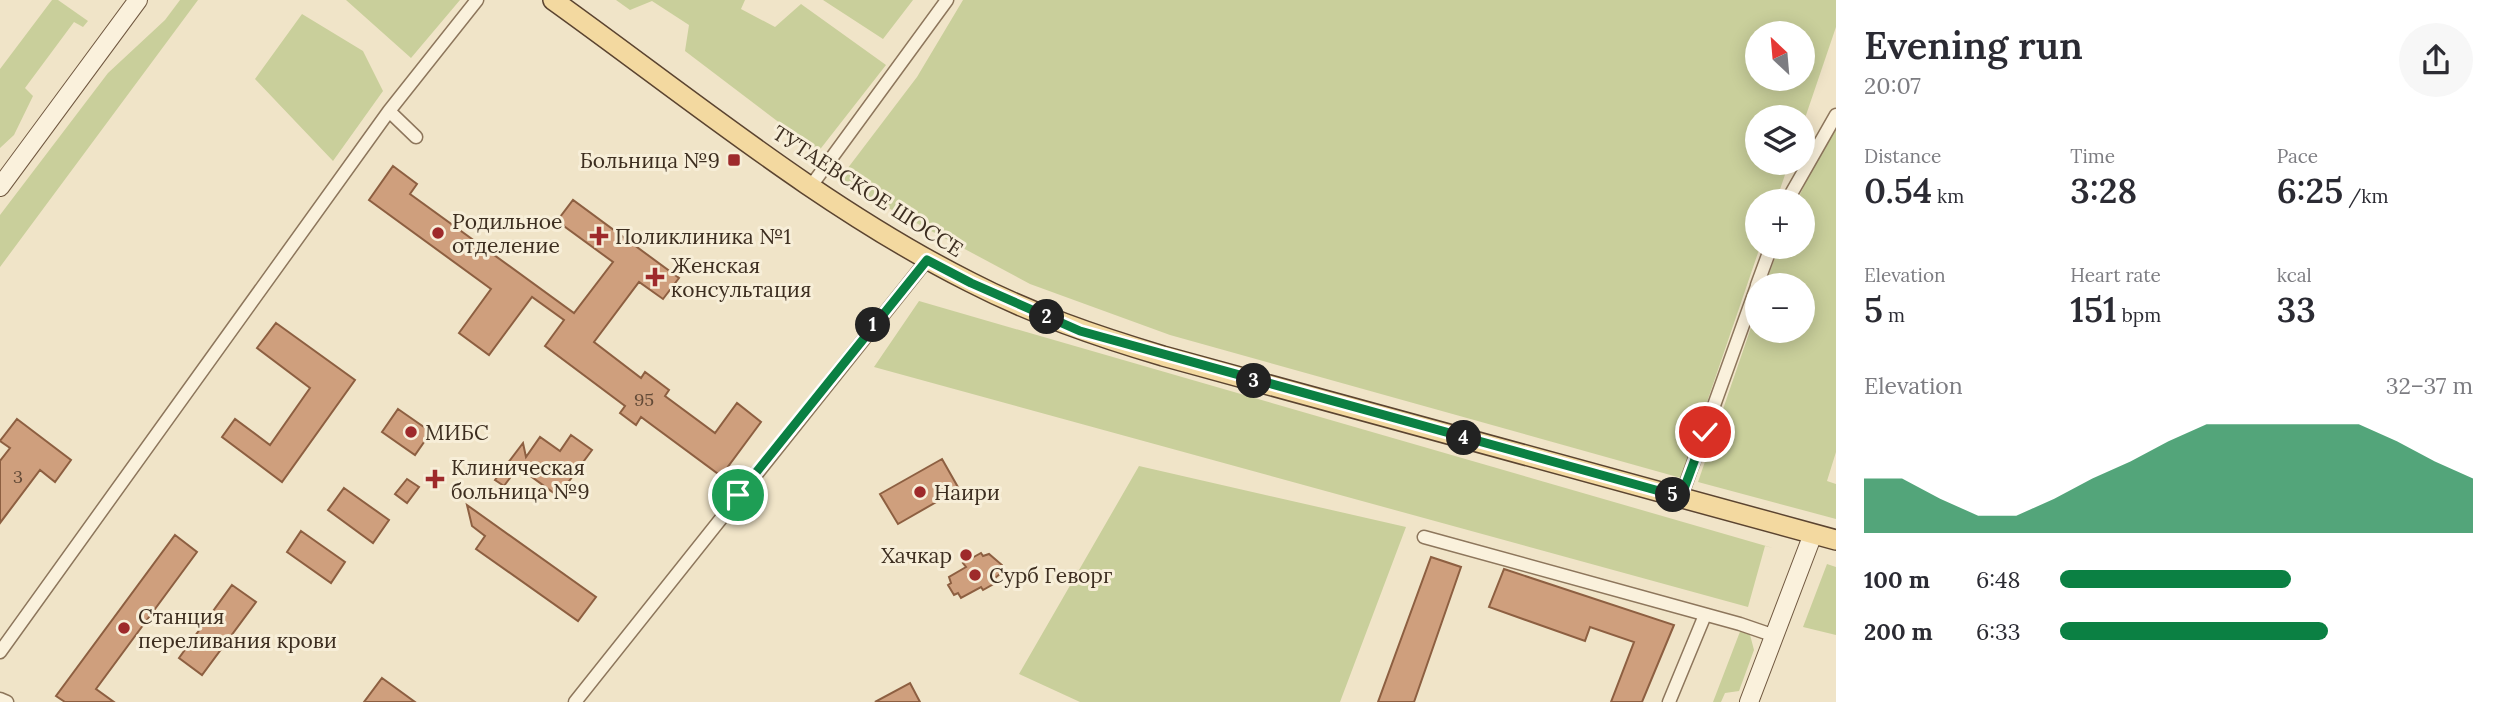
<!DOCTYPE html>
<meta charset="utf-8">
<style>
:root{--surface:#fff;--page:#f7f7f7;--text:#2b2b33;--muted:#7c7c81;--accent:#0b8043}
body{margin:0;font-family:Lora,serif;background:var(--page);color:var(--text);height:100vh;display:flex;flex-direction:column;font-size:26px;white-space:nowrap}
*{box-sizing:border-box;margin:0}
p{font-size:23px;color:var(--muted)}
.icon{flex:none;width:38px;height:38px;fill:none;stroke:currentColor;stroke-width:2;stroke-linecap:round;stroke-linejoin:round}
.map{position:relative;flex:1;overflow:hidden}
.side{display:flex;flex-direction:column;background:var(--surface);width:665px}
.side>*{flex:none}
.needle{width:46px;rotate:334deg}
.buttons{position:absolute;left:1745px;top:21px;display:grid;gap:14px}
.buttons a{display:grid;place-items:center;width:70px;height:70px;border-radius:50%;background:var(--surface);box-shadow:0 4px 18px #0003;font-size:35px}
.pin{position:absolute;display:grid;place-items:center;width:60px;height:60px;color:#fff;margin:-30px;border:4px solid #fff;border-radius:50%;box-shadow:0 2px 7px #0007}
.km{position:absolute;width:35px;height:35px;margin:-18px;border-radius:50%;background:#222;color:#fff;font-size:19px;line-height:35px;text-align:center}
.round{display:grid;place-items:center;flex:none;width:74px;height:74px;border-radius:37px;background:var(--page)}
.head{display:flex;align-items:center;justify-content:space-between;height:119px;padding:0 28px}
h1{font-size:38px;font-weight:600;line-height:52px}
.stats{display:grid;grid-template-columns:repeat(3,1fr);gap:10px;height:119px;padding:7px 28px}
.stats div{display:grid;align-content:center}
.stats b{font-size:35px;font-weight:600}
.stats small{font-size:19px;font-weight:400}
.stats p{font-size:19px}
.chart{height:196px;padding:14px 28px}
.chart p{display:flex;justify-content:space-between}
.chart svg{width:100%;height:126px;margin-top:7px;fill:var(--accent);opacity:.7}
ul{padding:0 28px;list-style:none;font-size:23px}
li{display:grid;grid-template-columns:112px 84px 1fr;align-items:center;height:52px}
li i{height:18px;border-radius:9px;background:var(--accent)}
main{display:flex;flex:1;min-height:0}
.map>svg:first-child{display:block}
</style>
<main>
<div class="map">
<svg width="1836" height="702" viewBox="0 0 1836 702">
<rect width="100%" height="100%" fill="#f0e4c8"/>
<path fill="#c9cf9b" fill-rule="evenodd" d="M 52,0 L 58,0 L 88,21 L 83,27 L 74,22 L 25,88 L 33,96 L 14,135 L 0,148 L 0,69 Z
M 180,0 L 198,0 L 0,267 L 0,215 L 108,73 L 165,20 Z
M 346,0 L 460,0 L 411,58 Z
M 616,0 L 745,0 L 741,9 L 775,27 L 801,4 L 886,65 L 818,152 L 685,51 L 689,25 L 652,1 L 630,10 Z
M 823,0 L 913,0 L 883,39 Z
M 963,0 L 1836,0 L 1836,27 L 1803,124 L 1802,117 L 1757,117 L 1757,163 L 1789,163 L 1776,201 L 1757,201 L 1757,247 L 1760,247 L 1681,478 L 1170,335 L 1030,284 L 838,181 L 917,77 ZM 1757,33 L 1802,33 L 1802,79 L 1757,79 Z
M 302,14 L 363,51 L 383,91 L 333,161 L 255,79 Z
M 1836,117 L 1836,452 L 1827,481 L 1836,484 L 1836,519 L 1698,482 L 1757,310 L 1757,331 L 1802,331 L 1802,285 L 1765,285 L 1779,247 L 1802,247 L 1802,201 L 1797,201 Z
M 919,301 L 1773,548 L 1765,546 L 1748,607 L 874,367 Z
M 1139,466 L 1406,527 L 1340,702 L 1080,702 L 1019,674 Z
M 1827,564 L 1836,567 L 1836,635 L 1803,627 Z
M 1741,629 L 1749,631 L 1754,650 L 1739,691 L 1725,693 L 1721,702 L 1713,702 Z"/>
<path fill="#cf9f7d" stroke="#8d5f41" stroke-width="2" d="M 393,166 L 417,184 L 410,194 L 574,313 L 613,262 L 557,221 L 573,200 L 679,278 L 663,299 L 639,282 L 594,342 L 641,378 L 645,372 L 669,390 L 665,396 L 715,433 L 737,403 L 761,422 L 721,476 L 641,417 L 636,425 L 620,413 L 625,406 L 545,346 L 564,320 L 532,297 L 489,355 L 459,333 L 491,289 L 369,200 Z
M 276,323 L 355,380 L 282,482 L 222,437 L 235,419 L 270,445 L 310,388 L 257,348 Z
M 398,409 L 431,432 L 415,455 L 382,432 Z
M 17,419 L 71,460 L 55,482 L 40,470 L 0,523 L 0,461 L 10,448 L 0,441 Z
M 571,435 L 592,450 L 558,496 L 518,467 L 504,486 L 495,480 L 523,443 L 526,457 L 540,437 L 560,451 Z
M 942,459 L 959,489 L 898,524 L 880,494 Z
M 407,479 L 419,487 L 407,503 L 395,494 Z
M 344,488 L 389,520 L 373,543 L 328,510 Z
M 467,505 L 596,597 L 578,621 L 476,549 L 485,536 L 472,526 Z
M 301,531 L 345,562 L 331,583 L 287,552 Z
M 175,535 L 197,552 L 96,689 L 114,702 L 65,702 L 56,696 Z
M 981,553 L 983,556 L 989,554 L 1002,565 L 1000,574 L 995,578 L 997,582 L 983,590 L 981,587 L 961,598 L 958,593 L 954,595 L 948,585 L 951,583 L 949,577 L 966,567 L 963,563 Z
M 1431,557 L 1461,567 L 1414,702 L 1378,702 Z
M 1504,569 L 1674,625 L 1642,702 L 1611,702 L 1634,642 L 1590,627 L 1585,641 L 1489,607 Z
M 232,585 L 256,602 L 202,675 L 179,658 Z
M 382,678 L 415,702 L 364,702 Z
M 910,683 L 920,702 L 875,702 Z"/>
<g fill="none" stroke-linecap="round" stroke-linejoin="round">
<g stroke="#8d765c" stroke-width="15">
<path id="street" d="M 389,111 L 416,137
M 811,186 L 947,0
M 1787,201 L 1836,115
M 1757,285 L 1771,247
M 1681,497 L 1757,286
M 1424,537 L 1740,624 L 1775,636
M 0,652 L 389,111 L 477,0
M 0,699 L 7,702
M 575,702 L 927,260
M 1669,702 L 1705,615"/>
</g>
<g stroke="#6f573f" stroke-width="20">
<path id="secondary" d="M 0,187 L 138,0
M 1749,702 L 1813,534"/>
</g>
<g stroke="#5b4430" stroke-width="22">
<path id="primary" d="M 553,0 C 687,96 823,208 970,282 C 1032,314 1096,336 1163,356 L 1836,540"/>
</g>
<use href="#street" stroke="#faf1dc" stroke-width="12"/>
<use href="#secondary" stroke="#faf1dc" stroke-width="18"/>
<use href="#primary" stroke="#f3d9a0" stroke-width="19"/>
</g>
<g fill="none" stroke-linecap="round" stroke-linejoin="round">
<g stroke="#fff" stroke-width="14">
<path id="route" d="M 738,495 L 927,260 L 971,283 L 1080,331 L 1681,497 L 1705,432"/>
</g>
<use href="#route" stroke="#0b8043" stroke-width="9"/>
</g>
<g fill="#9e2a2b" stroke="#f7eed8" stroke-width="2.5">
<rect x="727" y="153" width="14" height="14" rx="3.5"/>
<circle cx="438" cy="233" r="7"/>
<path d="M595.5 225.5h7v7h7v7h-7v7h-7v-7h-7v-7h7z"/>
<path d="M651.5 266.5h7v7h7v7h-7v7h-7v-7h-7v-7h7z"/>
<circle cx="411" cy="432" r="7"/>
<path d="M431.5 468.5h7v7h7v7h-7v7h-7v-7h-7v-7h7z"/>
<circle cx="920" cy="492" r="7"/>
<circle cx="966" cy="555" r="7"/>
<circle cx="975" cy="575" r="7"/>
<circle cx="124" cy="628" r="7"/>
</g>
<g text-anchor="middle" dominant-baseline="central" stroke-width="6" stroke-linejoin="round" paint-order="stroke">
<g font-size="18" fill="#624a37">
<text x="644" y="399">95</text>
<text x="18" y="476">3</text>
</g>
<g font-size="21" fill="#3d2e20" stroke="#f7eed8" text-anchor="start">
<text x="720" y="160" text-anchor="end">Больница №9</text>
<text x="452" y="221">Родильное<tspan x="452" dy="24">отделение</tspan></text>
<text x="615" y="236">Поликлиника №1</text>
<text x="671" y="265">Женская<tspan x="671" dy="24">консультация</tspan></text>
<text x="425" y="432">МИБС</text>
<text x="451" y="467">Клиническая<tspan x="451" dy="24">больница №9</tspan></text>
<text x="934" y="492">Наири</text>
<text x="952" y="555" text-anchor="end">Хачкар</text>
<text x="989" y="575">Сурб Геворг</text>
<text x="138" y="616">Станция<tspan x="138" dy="24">переливания крови</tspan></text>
</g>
<g font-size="21" fill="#3d2e20" stroke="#f7eed8">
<text transform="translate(868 191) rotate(33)">ТУТАЕВСКОЕ ШОССЕ</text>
</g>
</g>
</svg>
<div class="buttons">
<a><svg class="needle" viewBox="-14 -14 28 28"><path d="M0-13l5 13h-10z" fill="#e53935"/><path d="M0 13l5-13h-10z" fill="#7c7c81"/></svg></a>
<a><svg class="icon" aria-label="layers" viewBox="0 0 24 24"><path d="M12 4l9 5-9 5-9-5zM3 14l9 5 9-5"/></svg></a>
<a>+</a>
<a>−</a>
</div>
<div class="pin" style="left:738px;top:495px;background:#1e9e55"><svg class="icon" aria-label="arrive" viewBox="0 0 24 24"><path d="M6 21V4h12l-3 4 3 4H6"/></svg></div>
<div class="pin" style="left:1705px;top:432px;background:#d93025"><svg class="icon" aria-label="check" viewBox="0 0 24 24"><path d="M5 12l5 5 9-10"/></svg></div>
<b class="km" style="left:873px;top:325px">1</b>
<b class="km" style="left:1047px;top:317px">2</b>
<b class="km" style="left:1254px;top:381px">3</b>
<b class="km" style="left:1464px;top:438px">4</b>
<b class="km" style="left:1673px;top:495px">5</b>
</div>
<section class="side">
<div class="head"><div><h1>Evening run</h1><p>20:07</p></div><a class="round"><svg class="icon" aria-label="share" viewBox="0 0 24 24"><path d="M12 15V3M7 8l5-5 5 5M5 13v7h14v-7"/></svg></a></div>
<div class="stats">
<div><p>Distance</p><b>0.54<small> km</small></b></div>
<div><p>Time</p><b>3:28</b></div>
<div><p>Pace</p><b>6:25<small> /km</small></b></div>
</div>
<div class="stats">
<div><p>Elevation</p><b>5<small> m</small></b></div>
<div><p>Heart rate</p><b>151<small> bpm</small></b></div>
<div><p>kcal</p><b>33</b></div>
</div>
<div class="chart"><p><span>Elevation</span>32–37 m</p>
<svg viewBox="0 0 160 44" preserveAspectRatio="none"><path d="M0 44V25L10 25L20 32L30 38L40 38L50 32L60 25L70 19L80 12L90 6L100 6L110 6L120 6L130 6L140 12L150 19L160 25V44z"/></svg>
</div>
<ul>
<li><b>100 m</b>6:48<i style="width:56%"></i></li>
<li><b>200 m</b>6:33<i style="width:65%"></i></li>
</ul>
</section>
</main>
